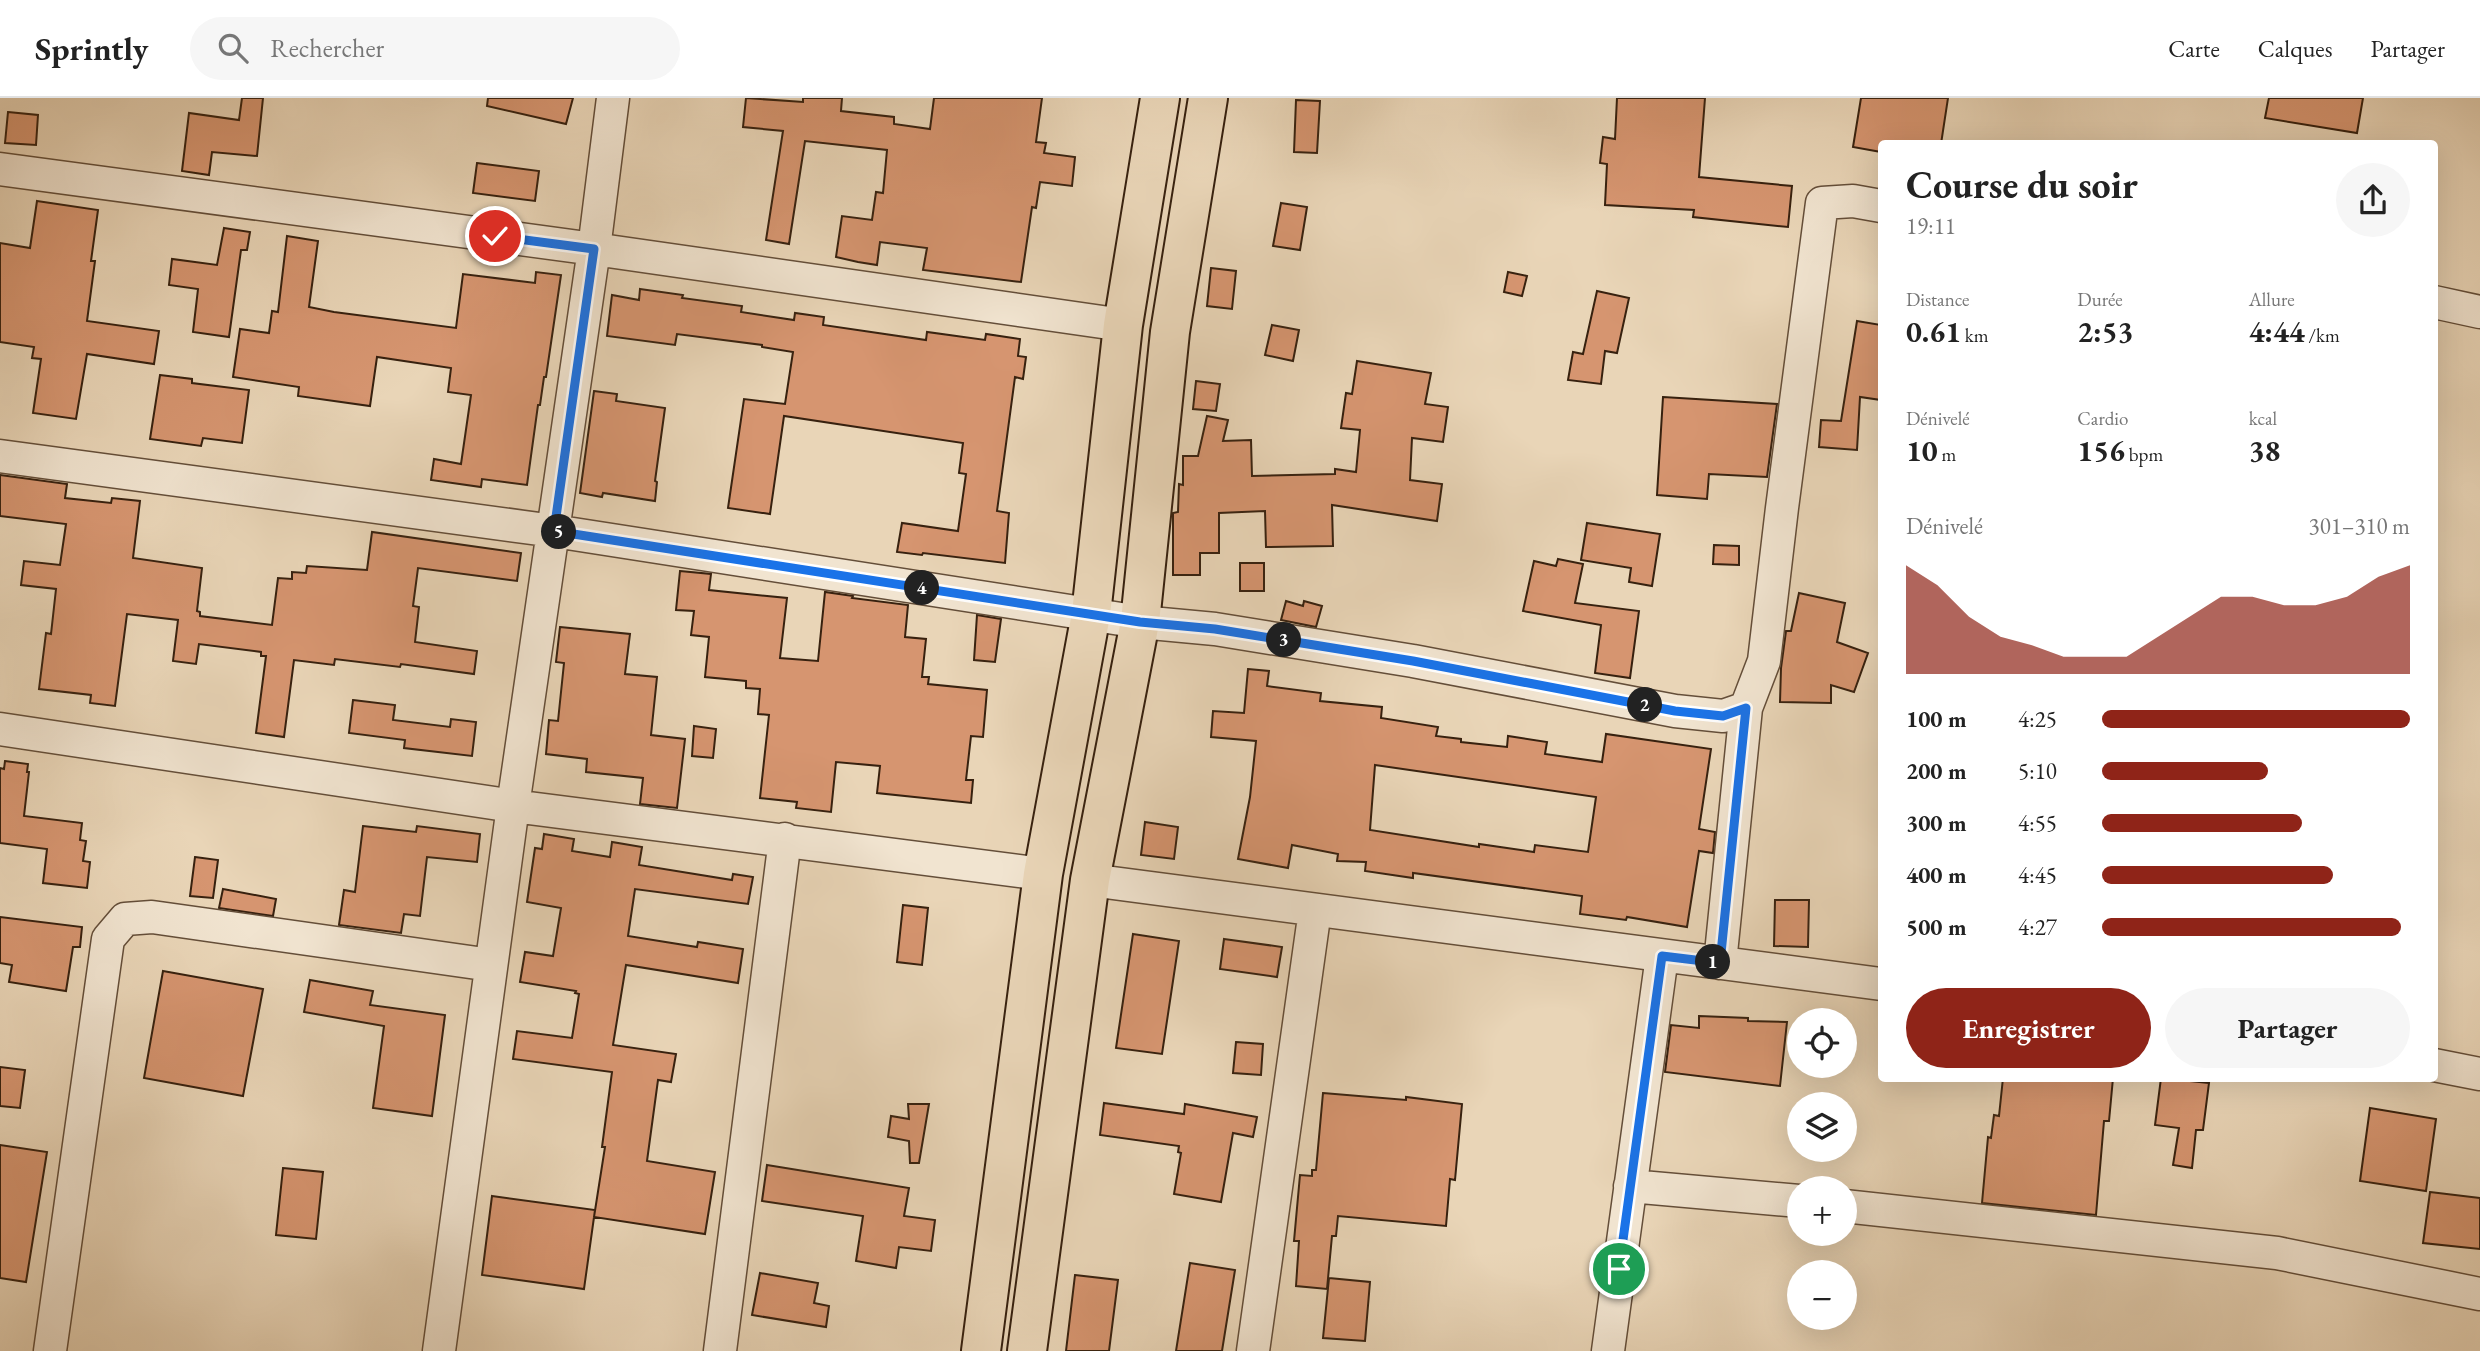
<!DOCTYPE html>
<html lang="fr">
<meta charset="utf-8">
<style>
:root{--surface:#fff;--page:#f6f6f6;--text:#222;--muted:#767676;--line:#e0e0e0;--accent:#8f2418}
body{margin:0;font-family:"EB Garamond",serif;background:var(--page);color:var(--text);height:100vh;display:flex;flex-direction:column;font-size:26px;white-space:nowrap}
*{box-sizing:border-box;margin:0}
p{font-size:23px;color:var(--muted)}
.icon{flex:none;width:38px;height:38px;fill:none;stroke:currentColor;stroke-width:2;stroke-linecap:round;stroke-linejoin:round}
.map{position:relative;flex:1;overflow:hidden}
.details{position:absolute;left:1878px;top:42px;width:560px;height:942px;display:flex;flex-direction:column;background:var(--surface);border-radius:7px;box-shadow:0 7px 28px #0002}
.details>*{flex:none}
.fabs{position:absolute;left:1787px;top:910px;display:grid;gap:14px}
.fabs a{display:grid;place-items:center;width:70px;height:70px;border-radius:50%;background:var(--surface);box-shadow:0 7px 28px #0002;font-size:35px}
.pin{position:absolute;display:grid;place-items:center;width:60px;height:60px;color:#fff;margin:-30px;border:4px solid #fff;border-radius:50%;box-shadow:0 2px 7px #0007}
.km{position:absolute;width:35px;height:35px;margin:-18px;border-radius:50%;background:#222;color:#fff;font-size:19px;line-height:35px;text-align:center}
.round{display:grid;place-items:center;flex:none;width:74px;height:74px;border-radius:37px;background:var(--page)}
.overview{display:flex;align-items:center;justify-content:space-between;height:119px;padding:0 28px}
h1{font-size:38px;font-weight:700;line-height:52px}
.stats{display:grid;grid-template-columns:repeat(3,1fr);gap:10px;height:119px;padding:7px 28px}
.stats div{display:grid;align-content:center}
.stats b{font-size:30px;font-weight:700}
.stats small{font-size:19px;font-weight:400}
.stats p{font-size:19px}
.chart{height:196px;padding:14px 28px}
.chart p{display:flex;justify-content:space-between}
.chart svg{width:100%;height:126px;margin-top:7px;fill:var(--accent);opacity:.7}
.cta{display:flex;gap:14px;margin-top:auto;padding:14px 28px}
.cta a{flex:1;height:80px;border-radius:42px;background:var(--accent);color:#fff;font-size:28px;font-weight:700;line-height:80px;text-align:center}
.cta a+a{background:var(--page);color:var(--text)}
ul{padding:0 28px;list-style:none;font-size:23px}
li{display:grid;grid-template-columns:112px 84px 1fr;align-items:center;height:52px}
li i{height:18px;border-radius:9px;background:var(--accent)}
header{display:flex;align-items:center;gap:42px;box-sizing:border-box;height:98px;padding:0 35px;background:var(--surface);border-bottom:2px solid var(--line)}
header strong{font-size:33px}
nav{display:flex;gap:38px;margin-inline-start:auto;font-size:24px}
.search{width:490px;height:63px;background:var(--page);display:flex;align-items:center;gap:18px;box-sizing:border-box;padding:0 24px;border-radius:38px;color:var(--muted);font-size:26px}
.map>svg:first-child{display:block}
</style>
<header>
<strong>Sprintly</strong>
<div class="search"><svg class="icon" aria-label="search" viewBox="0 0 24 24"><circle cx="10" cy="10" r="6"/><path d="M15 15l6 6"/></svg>Rechercher</div>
<nav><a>Carte</a><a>Calques</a><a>Partager</a></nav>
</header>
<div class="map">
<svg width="2480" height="1253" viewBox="0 0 2480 1253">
<rect width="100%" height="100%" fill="#e9d5b7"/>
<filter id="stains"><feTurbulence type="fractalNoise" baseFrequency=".00286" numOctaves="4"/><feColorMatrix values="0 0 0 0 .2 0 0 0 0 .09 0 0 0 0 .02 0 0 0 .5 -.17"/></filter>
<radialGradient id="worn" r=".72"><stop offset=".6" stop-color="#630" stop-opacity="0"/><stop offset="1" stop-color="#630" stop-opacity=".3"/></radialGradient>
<path fill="#d69570" stroke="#37210f" stroke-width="2" fill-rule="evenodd" d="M 242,0 L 263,0 L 257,58 L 212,54 L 209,77 L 182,73 L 189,15 L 239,22 Z
M 488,0 L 573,0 L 566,26 L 487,8 Z
M 746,0 L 803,4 L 803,0 L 842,0 L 841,13 L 894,19 L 894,26 L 930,31 L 934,0 L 1042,0 L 1036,44 L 1046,45 L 1044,55 L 1075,59 L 1072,88 L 1040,84 L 1036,110 L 1032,109 L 1021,184 L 923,172 L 927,150 L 880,144 L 877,167 L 858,164 L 836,159 L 842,118 L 872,122 L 876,94 L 883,95 L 887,52 L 805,43 L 789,146 L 766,142 L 783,33 L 743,29 Z
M 1617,0 L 1705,0 L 1699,79 L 1792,88 L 1788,129 L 1693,119 L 1694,112 L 1605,107 L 1607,66 L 1600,65 L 1603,39 L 1615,41 Z
M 1861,0 L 1948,0 L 1941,46 L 1881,46 L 1881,54 L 1853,49 Z
M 2269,0 L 2363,0 L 2357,35 L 2265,20 Z
M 1296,2 L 1320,3 L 1317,55 L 1294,54 Z
M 8,14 L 38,17 L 36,47 L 5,45 Z
M 477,65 L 539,73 L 535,103 L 473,95 Z
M 37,103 L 98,112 L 91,163 L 95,163 L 87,223 L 159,233 L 154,266 L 87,256 L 76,321 L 33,315 L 41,261 L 32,260 L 34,249 L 0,244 L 0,145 L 30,150 Z
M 1281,105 L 1307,109 L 1300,152 L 1273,148 Z
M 224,130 L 250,134 L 247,152 L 241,152 L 229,239 L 193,234 L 198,191 L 169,187 L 172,161 L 217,167 Z
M 287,138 L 318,143 L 309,209 L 334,214 L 456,230 L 463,176 L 535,185 L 536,174 L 561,177 L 546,279 L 544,279 L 540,307 L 538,307 L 527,387 L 482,381 L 481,389 L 431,382 L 434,361 L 461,366 L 471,297 L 448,294 L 451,270 L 377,259 L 370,308 L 298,298 L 299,289 L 233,279 L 240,231 L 269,235 L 272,213 L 278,214 Z
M 1211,170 L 1236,173 L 1232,211 L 1207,208 Z
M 1508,174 L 1527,178 L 1522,198 L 1504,194 Z
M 640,191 L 683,197 L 682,200 L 742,208 L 741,214 L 794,222 L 795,215 L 824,219 L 823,227 L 926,242 L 927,234 L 985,242 L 986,236 L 1020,241 L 1018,258 L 1026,259 L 1023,281 L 1015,279 L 997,413 L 1009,415 L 1005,465 L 923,455 L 922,457 L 897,454 L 902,425 L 958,433 L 966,376 L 959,375 L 963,345 L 784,318 L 770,416 L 728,410 L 744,301 L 785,306 L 793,254 L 762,249 L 762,247 L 677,236 L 675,247 L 607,238 L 612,197 L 639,202 Z
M 1597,193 L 1629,200 L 1617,255 L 1605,253 L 1601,286 L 1568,282 L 1573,254 L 1583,256 Z
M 1857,223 L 1881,227 L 1881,302 L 1860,299 L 1857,352 L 1819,349 L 1821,322 L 1841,323 Z
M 1272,227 L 1299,232 L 1293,263 L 1265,257 Z
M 1357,263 L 1431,275 L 1425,306 L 1448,309 L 1443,344 L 1412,340 L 1410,382 L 1442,386 L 1437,423 L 1332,407 L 1333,448 L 1266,449 L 1265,413 L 1219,415 L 1219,455 L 1200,455 L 1200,477 L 1173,477 L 1173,415 L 1178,414 L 1179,386 L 1183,387 L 1183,358 L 1198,358 L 1207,318 L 1228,322 L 1223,343 L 1251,342 L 1252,378 L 1335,376 L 1335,371 L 1356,374 L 1360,332 L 1341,330 L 1346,295 L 1352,296 Z
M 160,277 L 192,281 L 192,285 L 249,292 L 242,345 L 203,340 L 201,348 L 150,341 Z
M 1196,283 L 1220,286 L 1216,313 L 1193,311 Z
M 594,293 L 617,296 L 616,303 L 665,310 L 655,383 L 657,384 L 655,403 L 603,395 L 602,399 L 580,395 Z
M 1663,299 L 1777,306 L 1767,379 L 1709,376 L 1707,401 L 1657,397 Z
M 0,377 L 67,386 L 65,400 L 111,405 L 112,400 L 140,403 L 133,460 L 202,470 L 197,513 L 200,514 L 200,518 L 272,527 L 278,480 L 292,481 L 292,474 L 306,475 L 307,468 L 367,472 L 372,434 L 521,455 L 517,483 L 418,470 L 413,508 L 419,509 L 415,544 L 477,553 L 474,576 L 401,566 L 400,569 L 335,561 L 334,567 L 294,562 L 284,639 L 256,635 L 266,558 L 261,558 L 261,554 L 199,546 L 196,566 L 173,563 L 178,522 L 127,516 L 115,608 L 90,605 L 91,597 L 39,591 L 46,535 L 51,536 L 56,491 L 21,487 L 24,463 L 60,467 L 66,426 L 0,418 Z
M 1587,425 L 1660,436 L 1652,488 L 1629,484 L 1631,470 L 1581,462 Z
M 1714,447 L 1739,448 L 1739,467 L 1713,466 Z
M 1558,461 L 1583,466 L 1575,505 L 1639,513 L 1630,580 L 1595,575 L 1601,527 L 1523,513 L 1534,463 L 1556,468 Z
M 1240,465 L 1264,465 L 1264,493 L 1240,493 Z
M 680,473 L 711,476 L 709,492 L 787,500 L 780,560 L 818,563 L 825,494 L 853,498 L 852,500 L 908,507 L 905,539 L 926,541 L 922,579 L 929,579 L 928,586 L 987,592 L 983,639 L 971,638 L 966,682 L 973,682 L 971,705 L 877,695 L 880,668 L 836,664 L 831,714 L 796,710 L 797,704 L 760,700 L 769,617 L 758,616 L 760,591 L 746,590 L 746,583 L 705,579 L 709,539 L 691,537 L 694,513 L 676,512 Z
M 1799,495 L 1845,505 L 1837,544 L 1868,555 L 1854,594 L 1831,587 L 1831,605 L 1780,604 L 1781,570 L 1786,533 L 1791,533 Z
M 1286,503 L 1303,508 L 1304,503 L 1322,508 L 1316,529 L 1281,522 Z
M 977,517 L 1001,521 L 995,564 L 974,562 Z
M 560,529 L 630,536 L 625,576 L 657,579 L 651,637 L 685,641 L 677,710 L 640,706 L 643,680 L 586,674 L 587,661 L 546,656 L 549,622 L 558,623 L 564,565 L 556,564 Z
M 1248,571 L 1269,573 L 1267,588 L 1321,595 L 1320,603 L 1382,609 L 1381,620 L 1438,629 L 1436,638 L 1461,641 L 1461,644 L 1507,649 L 1508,638 L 1547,644 L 1545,656 L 1602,664 L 1606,636 L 1711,651 L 1699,731 L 1715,734 L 1713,755 L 1699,753 L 1687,829 L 1627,819 L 1626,822 L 1580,816 L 1582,798 L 1413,775 L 1413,780 L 1365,773 L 1366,764 L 1337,763 L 1338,756 L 1292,747 L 1288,770 L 1238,761 L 1250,699 L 1256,643 L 1211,639 L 1213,613 L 1244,615 ZM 1375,667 L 1596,699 L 1588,754 L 1535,747 L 1534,754 L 1479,746 L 1479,749 L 1370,732 Z
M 353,602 L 395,607 L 393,622 L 450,629 L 451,621 L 476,624 L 472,658 L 404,650 L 405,642 L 349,635 Z
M 694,628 L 716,631 L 713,660 L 692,658 Z
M 5,663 L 28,666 L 27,674 L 29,674 L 24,718 L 82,725 L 80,742 L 86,743 L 83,763 L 90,764 L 87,790 L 43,785 L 47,751 L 0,745 L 0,670 L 4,671 Z
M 1145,724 L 1178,729 L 1174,761 L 1141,757 Z
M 363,728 L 416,734 L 417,728 L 480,736 L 477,764 L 427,759 L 420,818 L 404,816 L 401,835 L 339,827 L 344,792 L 355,794 Z
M 544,736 L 574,741 L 572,753 L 610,759 L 612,744 L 642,749 L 639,767 L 732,782 L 733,776 L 753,779 L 748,806 L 635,791 L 628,838 L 697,849 L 698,844 L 743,851 L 738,885 L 626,867 L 613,947 L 676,956 L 671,984 L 658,982 L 647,1063 L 715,1074 L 705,1136 L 594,1119 L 605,1049 L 602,1049 L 612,974 L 513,961 L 517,933 L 572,940 L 579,896 L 575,895 L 576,893 L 520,884 L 525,854 L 553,858 L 561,810 L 527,804 L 535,750 L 542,751 Z
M 195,759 L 218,762 L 213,800 L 190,798 Z
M 223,791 L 276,801 L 273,818 L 219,810 Z
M 1775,802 L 1809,802 L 1808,849 L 1774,848 Z
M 903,807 L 928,810 L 922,867 L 897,864 Z
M 0,819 L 82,829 L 80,849 L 73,849 L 66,893 L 9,884 L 12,867 L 0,865 Z
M 1133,836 L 1179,843 L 1162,956 L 1116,950 Z
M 1224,841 L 1282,849 L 1277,879 L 1220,871 Z
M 163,873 L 263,891 L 243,998 L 144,980 Z
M 310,882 L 373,893 L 370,907 L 445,917 L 432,1018 L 373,1010 L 384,928 L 304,914 Z
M 1699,918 L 1748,920 L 1748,923 L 1787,924 L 1780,988 L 1665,974 L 1671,927 L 1699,930 Z
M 1236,944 L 1263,946 L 1261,977 L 1233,975 Z
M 0,969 L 25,972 L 20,1010 L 0,1008 Z
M 2003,980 L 2113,980 L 2109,1023 L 2104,1023 L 2096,1117 L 1982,1105 L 1988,1039 L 1991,1040 L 1994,1017 L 1999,1018 Z
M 2161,980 L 2209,985 L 2203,1032 L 2196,1032 L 2192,1070 L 2173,1067 L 2179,1030 L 2155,1027 Z
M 1323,995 L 1406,1002 L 1406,999 L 1462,1006 L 1455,1082 L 1450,1081 L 1446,1128 L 1338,1118 L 1336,1138 L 1332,1138 L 1327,1191 L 1296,1188 L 1299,1143 L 1294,1143 L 1300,1077 L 1312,1078 L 1312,1072 L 1316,1072 Z
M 1104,1005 L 1184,1016 L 1185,1006 L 1257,1019 L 1253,1039 L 1233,1035 L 1221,1104 L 1174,1096 L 1181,1055 L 1178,1054 L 1179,1048 L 1100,1037 Z
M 908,1006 L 929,1006 L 919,1065 L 910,1065 L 909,1043 L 888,1039 L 891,1018 L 909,1021 Z
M 2370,1010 L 2436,1021 L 2426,1093 L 2360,1083 Z
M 0,1047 L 47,1054 L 26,1184 L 0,1180 Z
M 767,1067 L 909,1090 L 904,1118 L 935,1122 L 931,1153 L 899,1149 L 896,1170 L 856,1163 L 863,1118 L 762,1103 Z
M 283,1070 L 323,1074 L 316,1141 L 276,1137 Z
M 2430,1094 L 2480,1100 L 2480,1151 L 2423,1145 Z
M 492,1098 L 595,1112 L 584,1191 L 482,1177 Z
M 1190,1165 L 1235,1172 L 1222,1253 L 1176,1253 Z
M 760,1175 L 818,1185 L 814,1205 L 829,1208 L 826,1229 L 752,1217 Z
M 1075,1177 L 1118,1182 L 1109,1253 L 1066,1253 Z
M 1329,1180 L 1370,1184 L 1365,1243 L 1323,1240 Z"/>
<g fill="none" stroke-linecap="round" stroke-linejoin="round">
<g stroke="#644e39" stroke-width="35">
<path id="minor" d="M 0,71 L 594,151 L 1123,227
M 2434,204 L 2480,214
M 0,358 L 554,433 L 1140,524 L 1215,531 L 1413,563 L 1675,613 L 1723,618 L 1746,610
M 0,631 L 513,708 L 1043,776
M 1090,782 L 1881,886
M 1720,865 L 1746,610 L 1764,563 L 1782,410 L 1822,105 L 1853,103 L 1881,108
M 2434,967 L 2480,976
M 1630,1088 L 1799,1103
M 1844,1108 L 2277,1155 L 2480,1196
M 50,1253 L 108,841 L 125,821 L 152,819 L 491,867
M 439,1253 L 513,708 L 594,151 L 613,0
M 720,1253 L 785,741
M 1253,1253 L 1315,812
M 1608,1253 L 1662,858"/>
</g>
<g stroke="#37210f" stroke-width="42">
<path id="highway" d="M 981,1253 L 1043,776 L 1091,516 L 1123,227 L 1160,0
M 1027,1253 L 1090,782 L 1140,524 L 1170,234 L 1208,0"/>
</g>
<use href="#minor" stroke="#f1e4d0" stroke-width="32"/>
<use href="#highway" stroke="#e9d5b7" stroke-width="38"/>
</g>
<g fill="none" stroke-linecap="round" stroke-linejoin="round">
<g stroke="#fff" stroke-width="14">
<path id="route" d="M 495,138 L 594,151 L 554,433 L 1140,524 L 1215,531 L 1413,563 L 1675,613 L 1723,618 L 1746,610 L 1720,865 L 1662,858 L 1619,1171"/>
</g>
<use href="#route" stroke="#1a73e8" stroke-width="9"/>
</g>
<rect width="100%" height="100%" filter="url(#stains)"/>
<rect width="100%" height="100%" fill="url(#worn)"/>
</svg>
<div class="fabs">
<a><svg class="icon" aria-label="locate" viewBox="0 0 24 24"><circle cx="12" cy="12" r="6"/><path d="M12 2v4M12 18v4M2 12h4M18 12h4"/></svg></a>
<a><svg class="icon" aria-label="layers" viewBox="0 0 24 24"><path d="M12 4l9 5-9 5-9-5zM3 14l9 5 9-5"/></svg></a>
<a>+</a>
<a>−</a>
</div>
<div class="pin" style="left:1619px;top:1171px;background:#1e9e55"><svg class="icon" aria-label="arrive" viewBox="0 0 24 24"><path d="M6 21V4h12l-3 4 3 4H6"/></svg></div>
<div class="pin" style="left:495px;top:138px;background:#d93025"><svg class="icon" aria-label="check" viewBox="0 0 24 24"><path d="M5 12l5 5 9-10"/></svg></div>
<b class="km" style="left:1713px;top:864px">1</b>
<b class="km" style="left:1645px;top:607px">2</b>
<b class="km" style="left:1284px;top:542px">3</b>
<b class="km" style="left:922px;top:490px">4</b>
<b class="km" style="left:559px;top:434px">5</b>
<section class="details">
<div class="overview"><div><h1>Course du soir</h1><p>19:11</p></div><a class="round"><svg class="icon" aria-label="share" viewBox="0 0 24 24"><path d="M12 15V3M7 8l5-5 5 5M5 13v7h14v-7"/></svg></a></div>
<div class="stats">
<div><p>Distance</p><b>0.61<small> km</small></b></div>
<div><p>Durée</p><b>2:53</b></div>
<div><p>Allure</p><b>4:44<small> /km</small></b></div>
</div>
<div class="stats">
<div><p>Dénivelé</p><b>10<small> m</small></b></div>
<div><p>Cardio</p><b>156<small> bpm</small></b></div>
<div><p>kcal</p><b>38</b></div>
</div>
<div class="chart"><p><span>Dénivelé</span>301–310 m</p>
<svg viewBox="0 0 160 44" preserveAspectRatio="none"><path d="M0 44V6L10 13L20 24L30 31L40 34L50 38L60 38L70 38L80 31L90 24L100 17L110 17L120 20L130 20L140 17L150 10L160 6V44z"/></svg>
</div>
<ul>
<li><b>100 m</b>4:25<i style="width:100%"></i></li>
<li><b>200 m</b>5:10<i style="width:54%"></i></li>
<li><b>300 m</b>4:55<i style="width:65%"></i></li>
<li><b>400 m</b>4:45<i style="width:75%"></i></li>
<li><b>500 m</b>4:27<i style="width:97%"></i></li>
</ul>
<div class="cta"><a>Enregistrer</a><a>Partager</a></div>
</section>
</div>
